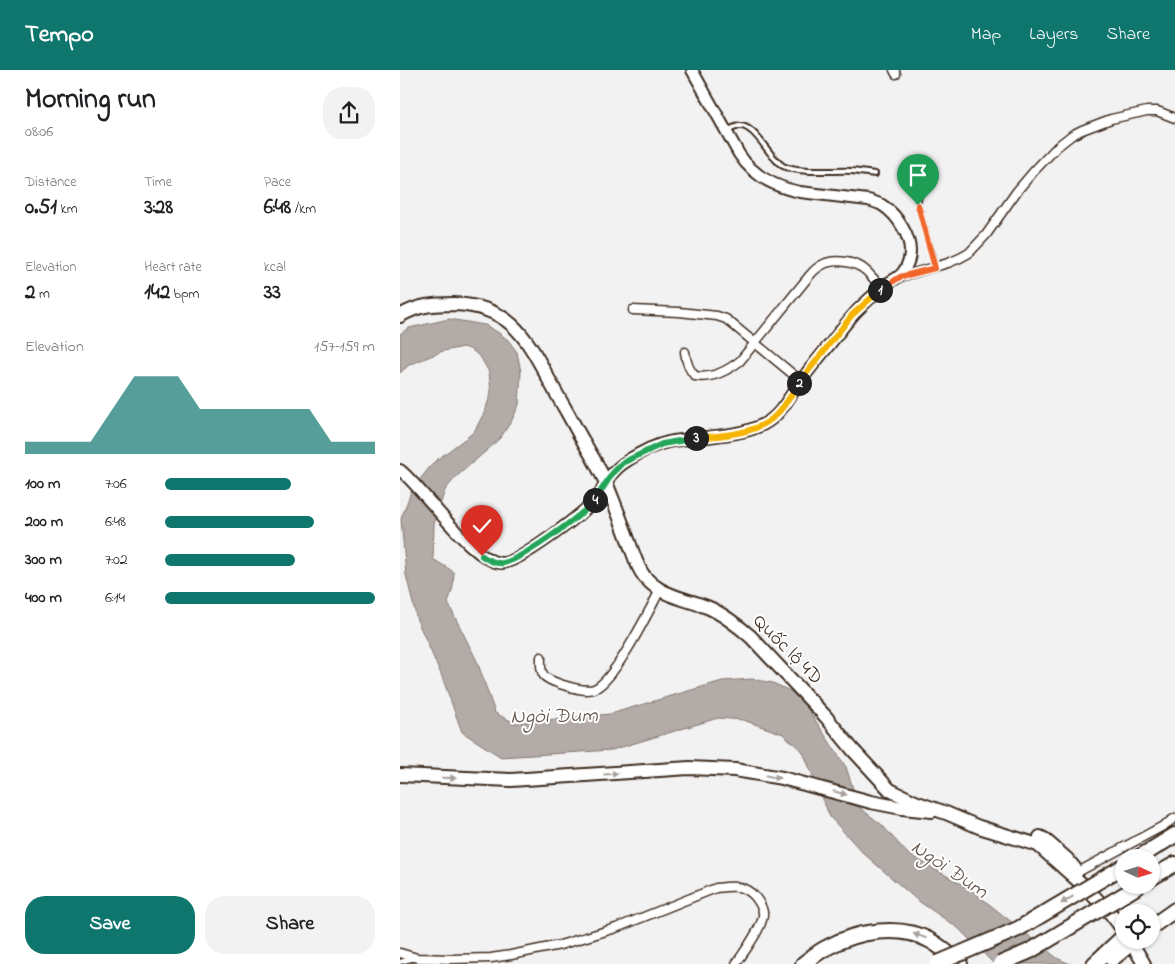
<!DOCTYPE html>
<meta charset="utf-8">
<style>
:root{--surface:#fff;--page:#f2f2f2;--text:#202124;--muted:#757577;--accent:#0f766e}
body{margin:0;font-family:"Indie Flower",sans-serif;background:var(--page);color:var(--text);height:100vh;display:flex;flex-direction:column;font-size:19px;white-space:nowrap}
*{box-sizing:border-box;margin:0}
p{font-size:16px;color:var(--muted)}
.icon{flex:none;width:28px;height:28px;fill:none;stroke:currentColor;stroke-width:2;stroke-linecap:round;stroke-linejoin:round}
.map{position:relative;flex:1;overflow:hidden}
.side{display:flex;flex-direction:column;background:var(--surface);width:400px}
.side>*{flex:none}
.needle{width:32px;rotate:94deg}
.controls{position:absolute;left:715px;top:779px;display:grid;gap:10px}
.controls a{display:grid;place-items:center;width:45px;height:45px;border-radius:50%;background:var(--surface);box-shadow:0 1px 4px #0004;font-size:25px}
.pin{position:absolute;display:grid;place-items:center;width:42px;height:42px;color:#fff;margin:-51px -21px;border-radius:50% 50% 50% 0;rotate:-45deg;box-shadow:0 0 5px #0007}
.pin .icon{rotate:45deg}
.km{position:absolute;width:25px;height:25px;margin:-12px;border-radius:50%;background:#222;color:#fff;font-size:14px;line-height:25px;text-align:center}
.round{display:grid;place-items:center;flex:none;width:52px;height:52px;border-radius:20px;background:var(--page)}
.head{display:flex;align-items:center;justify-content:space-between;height:85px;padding:0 25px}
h1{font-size:28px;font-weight:800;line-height:38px}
.metrics{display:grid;grid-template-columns:repeat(3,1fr);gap:8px;height:85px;padding:5px 25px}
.metrics div{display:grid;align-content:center}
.metrics b{font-size:21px;font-weight:800}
.metrics small{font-size:14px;font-weight:400}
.metrics p{font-size:14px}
.chart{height:140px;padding:10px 25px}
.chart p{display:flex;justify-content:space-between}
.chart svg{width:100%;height:90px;margin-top:5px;fill:var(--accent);opacity:.7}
.cta{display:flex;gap:10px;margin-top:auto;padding:10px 25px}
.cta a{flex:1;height:58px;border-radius:20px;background:var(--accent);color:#fff;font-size:20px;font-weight:800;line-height:58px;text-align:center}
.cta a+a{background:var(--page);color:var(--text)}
ul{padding:0 25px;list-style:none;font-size:16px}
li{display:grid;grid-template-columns:80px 60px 1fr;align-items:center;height:38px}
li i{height:12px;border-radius:6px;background:var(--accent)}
header{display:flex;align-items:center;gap:30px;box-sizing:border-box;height:70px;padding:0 25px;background:var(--accent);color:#fff}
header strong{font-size:24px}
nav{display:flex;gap:28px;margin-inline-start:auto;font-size:18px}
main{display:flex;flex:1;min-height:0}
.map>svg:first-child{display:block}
</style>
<header>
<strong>Tempo</strong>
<nav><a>Map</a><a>Layers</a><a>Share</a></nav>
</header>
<main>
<section class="side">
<div class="head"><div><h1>Morning run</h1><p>08:06</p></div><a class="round"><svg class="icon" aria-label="share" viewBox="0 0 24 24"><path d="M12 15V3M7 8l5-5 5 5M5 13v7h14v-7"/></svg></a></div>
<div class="metrics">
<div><p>Distance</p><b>0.51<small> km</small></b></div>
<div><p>Time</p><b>3:28</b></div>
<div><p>Pace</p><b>6:48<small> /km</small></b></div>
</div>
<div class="metrics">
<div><p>Elevation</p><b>2<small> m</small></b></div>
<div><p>Heart rate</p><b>142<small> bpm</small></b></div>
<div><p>kcal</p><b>33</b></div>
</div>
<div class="chart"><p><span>Elevation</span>157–159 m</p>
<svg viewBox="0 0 160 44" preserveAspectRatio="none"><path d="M0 44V38L10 38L20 38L30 38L40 22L50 6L60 6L70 6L80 22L90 22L100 22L110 22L120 22L130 22L140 38L150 38L160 38V44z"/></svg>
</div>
<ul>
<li><b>100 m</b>7:06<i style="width:60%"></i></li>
<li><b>200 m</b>6:48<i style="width:71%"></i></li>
<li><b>300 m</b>7:02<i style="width:62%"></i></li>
<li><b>400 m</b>6:14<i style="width:100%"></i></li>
</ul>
<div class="cta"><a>Save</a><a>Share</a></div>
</section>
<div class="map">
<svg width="775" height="894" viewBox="0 0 775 894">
<rect width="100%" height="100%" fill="#f3f2f2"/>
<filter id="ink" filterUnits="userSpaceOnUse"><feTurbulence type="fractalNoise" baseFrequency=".02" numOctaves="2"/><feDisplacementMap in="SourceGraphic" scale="10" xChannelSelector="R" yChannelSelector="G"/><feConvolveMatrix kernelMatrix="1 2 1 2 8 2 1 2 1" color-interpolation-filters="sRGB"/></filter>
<g filter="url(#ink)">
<path fill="#b2aba7" stroke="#827770" d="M 49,249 L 85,255 L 99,263 L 108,270 L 117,282 L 121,302 L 119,335 L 112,350 L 101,367 L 85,382 L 56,407 L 45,420 L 34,454 L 33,489 L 54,502 L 53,517 L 48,533 L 77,591 L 95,643 L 115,653 L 210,644 L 322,611 L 352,609 L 373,613 L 390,621 L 404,633 L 446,697 L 459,737 L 482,755 L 508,784 L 570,819 L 657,888 L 670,894 L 594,894 L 558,858 L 517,830 L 463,783 L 430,747 L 403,682 L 383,664 L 343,650 L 318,648 L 212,680 L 101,687 L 62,662 L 41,604 L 17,550 L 6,505 L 1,449 L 12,419 L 34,392 L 74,362 L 85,341 L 91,323 L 89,302 L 81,288 L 72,280 L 64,277 L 43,281 L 9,295 L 0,303 L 0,264 L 9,258 Z"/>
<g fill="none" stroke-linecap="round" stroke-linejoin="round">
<g stroke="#3b2a1e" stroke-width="8">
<path id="service" d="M 328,60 C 331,59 335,57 339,56 C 355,54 369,88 383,96 C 399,104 434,100 452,101 C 459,102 467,103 475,104
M 520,122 L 518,130 L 518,135 L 535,197
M 0,892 L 15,888"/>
</g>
<g stroke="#3b2a1e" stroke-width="11">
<path id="minor" d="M 494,0 L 496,4
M 500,207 L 548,193 L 560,188 L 569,183 L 586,165 L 617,121 L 634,101 L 658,76 L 672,65 L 682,60 L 711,49 L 747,41 L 757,41 L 775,48
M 233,240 L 279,242 L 317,246 L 326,249 L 401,311
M 285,282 C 286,291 288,299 295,306 C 311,309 327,301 340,291 L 410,205 C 414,200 419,196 426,193 C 437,189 456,192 465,200 C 471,205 476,212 482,218
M 141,587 C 140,606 143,608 160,614 C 170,617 184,622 194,619 C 214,612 249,541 260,520
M 678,802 L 763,756 L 775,748
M 0,883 L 17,888 L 51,889 L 91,888 L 111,885 L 160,875 L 216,858 L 316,818 C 332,816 345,814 356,828 C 359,832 362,837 363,842 C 365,855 343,883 336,894"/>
</g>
<g stroke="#3b2a1e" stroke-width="14">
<path id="tertiary" d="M 0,400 C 24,419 72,492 101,493 C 118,494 181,445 194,431 C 200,426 202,419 206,412 C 212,402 220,395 230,389 C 241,382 255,375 268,372 C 297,366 338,368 364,354 C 381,345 389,327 400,312 C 408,301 417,290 426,279 C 435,268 444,255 454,244 C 462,235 472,227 481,218 C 494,207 503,210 509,189 C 514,170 498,145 482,135 C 477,133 473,131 468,130 L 400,122 C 375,117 353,106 339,84 L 292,0"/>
</g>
<g stroke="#3b2a1e" stroke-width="16">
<path id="primary" d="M 0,705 L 111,710 L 289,698 L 335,700 L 382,708 L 471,732 L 502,738 L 532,741"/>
</g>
<g stroke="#3b2a1e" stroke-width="16">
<path id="trunk" d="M 0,246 C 17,235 35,234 54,234 C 107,236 124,263 147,306 C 153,318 160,330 167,342 C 175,357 184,373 193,388 C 198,397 203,406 207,415 C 215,435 223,455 230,475 C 234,485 237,497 244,506 C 260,526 284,528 307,537 C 320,542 340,557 351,567 L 426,647 L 453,680 L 490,720 L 515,732 L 546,743 L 579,757 L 638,775 L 683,815 L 712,845
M 640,767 L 644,769 L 667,789 L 677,801
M 708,840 L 724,861
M 730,870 L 744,894"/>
</g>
<g stroke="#3b2a1e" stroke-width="18">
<path id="motorway" d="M 738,788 L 775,765
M 751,808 L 775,794
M 751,857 L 775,840
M 712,889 L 735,870
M 403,894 C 411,888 419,881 428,877 C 457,861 500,854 529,870 C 541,876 550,885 560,894
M 694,894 L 724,866"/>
</g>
<use href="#service" stroke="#fff" stroke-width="4"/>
<use href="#minor" stroke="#fff" stroke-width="8"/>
<use href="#tertiary" stroke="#fff" stroke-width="10"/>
<use href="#primary" stroke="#fff" stroke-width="12"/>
<use href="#trunk" stroke="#fff" stroke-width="12"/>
<use href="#motorway" stroke="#fff" stroke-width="14"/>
<g stroke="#3b2a1e" stroke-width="18" stroke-linecap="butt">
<path id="motorway-bridge" d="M 538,893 L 618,859 L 724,796
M 600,894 L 630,881 L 740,815"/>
</g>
<use href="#motorway-bridge" stroke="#fff" stroke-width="14"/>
</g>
<defs><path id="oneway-solid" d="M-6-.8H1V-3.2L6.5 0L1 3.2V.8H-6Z" transform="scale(1.25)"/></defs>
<g fill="#a79f9a">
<use href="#oneway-solid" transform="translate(211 704) rotate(-4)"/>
<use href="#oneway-solid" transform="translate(373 707) rotate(11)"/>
<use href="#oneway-solid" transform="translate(49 708) rotate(2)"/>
<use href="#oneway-solid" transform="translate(440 723) rotate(15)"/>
<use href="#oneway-solid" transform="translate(667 830) rotate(149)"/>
<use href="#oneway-solid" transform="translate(520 866) rotate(-161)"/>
</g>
</g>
<g fill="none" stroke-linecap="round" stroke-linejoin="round" filter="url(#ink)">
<g stroke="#fff" stroke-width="10">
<path id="split-1" d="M 480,220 L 500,207 L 535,198 L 518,135"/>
</g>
<g stroke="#fff" stroke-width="10">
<path id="split-2" d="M 399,313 L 452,245 L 480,220"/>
</g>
<g stroke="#fff" stroke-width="10">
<path id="split-3" d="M 296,368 C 321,366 358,364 376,345 C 385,336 392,324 399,313"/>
</g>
<g stroke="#fff" stroke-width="10">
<path id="split-4" d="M 195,430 L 212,404 L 222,393 L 262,374 L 296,368"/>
</g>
<g stroke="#fff" stroke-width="10">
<path id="split-5" d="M 82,486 C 88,490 96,494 103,493 C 121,490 183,445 195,430"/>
</g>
<use href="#split-1" stroke="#f0652b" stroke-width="6"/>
<use href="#split-2" stroke="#f5b400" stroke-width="6"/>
<use href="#split-3" stroke="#f5b400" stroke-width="6"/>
<use href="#split-4" stroke="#22a559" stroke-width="6"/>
<use href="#split-5" stroke="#22a559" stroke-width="6"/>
</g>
<g text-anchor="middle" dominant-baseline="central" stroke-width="4" stroke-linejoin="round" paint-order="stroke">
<g font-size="20" fill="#3b2a1e" stroke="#fff">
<text transform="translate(387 580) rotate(45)">Quốc lộ 4D</text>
</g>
<g font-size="21" font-style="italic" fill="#65574e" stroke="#fff">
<text transform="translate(154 647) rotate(-1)">Ngòi Đum</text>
<text transform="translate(549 800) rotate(34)">Ngòi Đum</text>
</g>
</g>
</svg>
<div class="controls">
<a><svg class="needle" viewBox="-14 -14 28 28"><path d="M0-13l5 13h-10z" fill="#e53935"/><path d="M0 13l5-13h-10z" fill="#757577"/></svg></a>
<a><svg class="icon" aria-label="locate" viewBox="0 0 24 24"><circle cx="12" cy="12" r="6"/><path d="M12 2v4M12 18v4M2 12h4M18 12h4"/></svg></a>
</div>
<div class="pin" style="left:518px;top:135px;background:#1e9e55"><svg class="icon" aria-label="arrive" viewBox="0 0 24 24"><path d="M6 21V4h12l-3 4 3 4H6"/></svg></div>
<div class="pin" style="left:82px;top:486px;background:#d93025"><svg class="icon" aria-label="check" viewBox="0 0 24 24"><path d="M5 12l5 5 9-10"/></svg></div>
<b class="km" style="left:480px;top:220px">1</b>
<b class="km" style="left:399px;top:313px">2</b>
<b class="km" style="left:296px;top:368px">3</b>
<b class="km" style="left:195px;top:430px">4</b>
</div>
</main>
